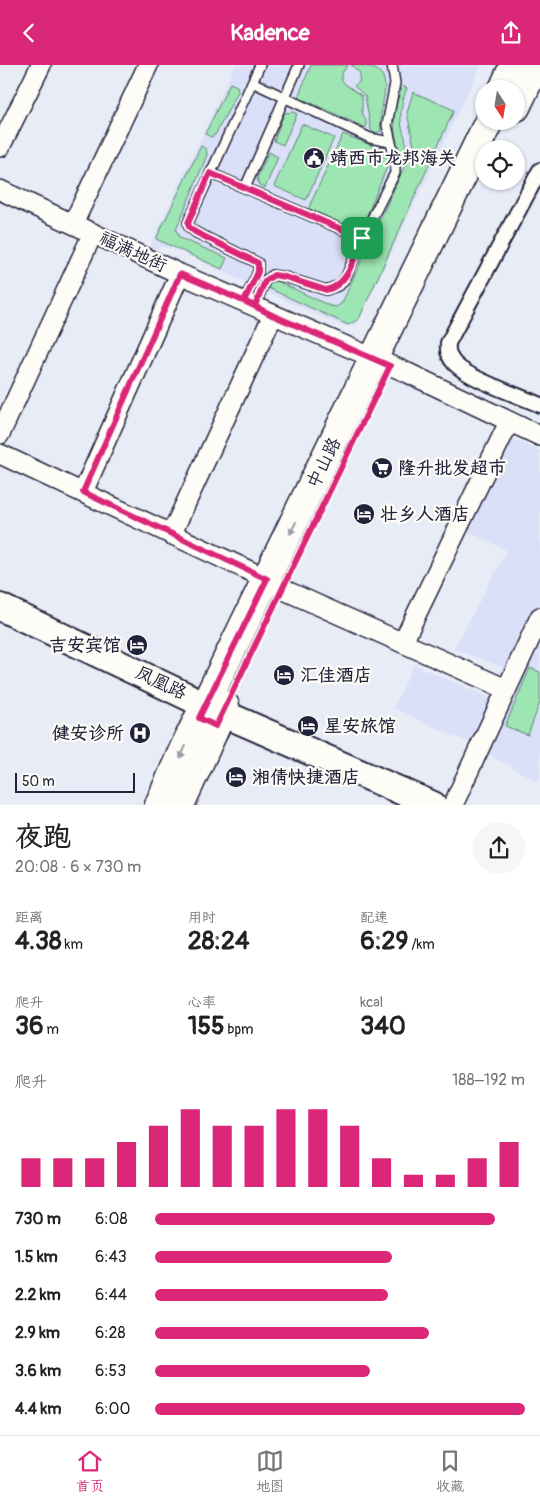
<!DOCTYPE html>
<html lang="zh">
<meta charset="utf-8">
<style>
:root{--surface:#fff;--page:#f6f6f6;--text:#222;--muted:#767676;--line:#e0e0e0;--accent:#db2777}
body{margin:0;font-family:Pangolin,"LXGW WenKai TC",sans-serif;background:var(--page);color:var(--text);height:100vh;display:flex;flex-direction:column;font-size:19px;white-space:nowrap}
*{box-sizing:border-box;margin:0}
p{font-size:16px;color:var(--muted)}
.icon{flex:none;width:28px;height:28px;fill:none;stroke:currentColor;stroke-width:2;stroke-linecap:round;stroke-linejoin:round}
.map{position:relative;height:740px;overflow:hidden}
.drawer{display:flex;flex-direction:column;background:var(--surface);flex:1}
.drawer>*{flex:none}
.needle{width:32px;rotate:168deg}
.buttons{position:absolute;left:475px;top:15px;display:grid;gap:10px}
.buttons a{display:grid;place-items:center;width:50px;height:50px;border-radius:50%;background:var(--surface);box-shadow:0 1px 4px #0004;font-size:25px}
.scale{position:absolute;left:15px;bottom:12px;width:120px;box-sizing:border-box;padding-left:5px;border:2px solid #22223b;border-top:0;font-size:14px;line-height:18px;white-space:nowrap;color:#22223b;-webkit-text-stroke:4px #fdfcf7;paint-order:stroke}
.pin{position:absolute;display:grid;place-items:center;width:42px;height:42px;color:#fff;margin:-21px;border-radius:10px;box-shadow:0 2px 8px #0006}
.round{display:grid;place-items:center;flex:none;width:52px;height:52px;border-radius:26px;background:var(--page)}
.headline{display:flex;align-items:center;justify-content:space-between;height:85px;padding:0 15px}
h1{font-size:28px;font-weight:700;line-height:38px}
.figures{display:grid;grid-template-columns:repeat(3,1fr);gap:8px;height:85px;padding:5px 15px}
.figures div{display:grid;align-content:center}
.figures b{font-size:25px;font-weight:700}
.figures small{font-size:14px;font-weight:400}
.figures p{font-size:14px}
.chart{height:140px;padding:10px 15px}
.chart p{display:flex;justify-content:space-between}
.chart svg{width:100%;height:90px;margin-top:5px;stroke:var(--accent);stroke-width:6}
ul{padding:0 15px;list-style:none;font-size:16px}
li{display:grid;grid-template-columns:80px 60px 1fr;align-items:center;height:38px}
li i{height:12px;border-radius:6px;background:var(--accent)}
header{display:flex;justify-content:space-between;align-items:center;height:65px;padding:0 15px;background:var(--accent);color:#fff;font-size:22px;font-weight:700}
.tab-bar{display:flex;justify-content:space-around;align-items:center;height:70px;border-top:1px solid var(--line);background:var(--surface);font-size:14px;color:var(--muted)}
.tab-bar a{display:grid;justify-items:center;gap:2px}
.tab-bar .on{color:var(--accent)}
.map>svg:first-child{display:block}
</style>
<header><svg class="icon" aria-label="back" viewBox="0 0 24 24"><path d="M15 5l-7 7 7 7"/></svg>Kadence<svg class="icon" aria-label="share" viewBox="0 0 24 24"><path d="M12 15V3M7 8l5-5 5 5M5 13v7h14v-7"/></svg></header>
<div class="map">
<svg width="540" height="740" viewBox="0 0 540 740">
<rect width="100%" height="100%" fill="#e8ecf7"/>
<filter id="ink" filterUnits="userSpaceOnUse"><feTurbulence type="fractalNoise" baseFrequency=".02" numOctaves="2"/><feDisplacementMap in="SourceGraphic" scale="10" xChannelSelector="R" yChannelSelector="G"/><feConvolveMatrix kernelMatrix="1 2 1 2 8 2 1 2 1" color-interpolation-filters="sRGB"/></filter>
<g filter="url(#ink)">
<path fill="#dae0f7" d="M 235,0 L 481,0 L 356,261 L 339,260 L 171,183 L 162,182 L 149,184 Z
M 514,375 L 540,386 L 540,538 L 511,601 L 507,604 L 454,584 L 507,485 L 463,464 L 508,377 Z
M 540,576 L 540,718 L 488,689 Z
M 414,600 L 493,634 L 474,680 L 393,643 Z"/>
<path fill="#9de5b3" stroke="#608477" d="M 311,0 L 348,0 L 342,8 L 341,14 L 345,19 L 362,31 L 362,47 L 366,56 L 366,63 L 298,32 Z
M 351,0 C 405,0 377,34 381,66 L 374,68 L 371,65 L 365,31 L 354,21 L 359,17 L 360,8 Z
M 230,18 L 237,21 L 238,27 L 215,70 L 211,72 L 205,69 Z
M 403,21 L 407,23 C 403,33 400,44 401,55 C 402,72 411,74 402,93 C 392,68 391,46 403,21 Z
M 413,27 L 454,45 L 359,254 L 348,260 L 266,222 L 268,217 L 275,215 L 330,241 L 336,242 L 342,238 L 405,100 L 411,92 L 414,81 L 407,48 Z
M 293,47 L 297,49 L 283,80 L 274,76 L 283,51 L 285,48 Z
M 302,59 L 334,73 L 306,135 L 274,121 Z
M 343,69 L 383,85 L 389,97 L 366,153 L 358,162 L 352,164 L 310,144 L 309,142 Z
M 201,81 L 206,84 L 207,90 L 176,165 L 180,173 L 227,193 L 222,204 L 156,174 Z
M 269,87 L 278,92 L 265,123 L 259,120 L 257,113 Z
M 530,603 L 540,607 L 540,637 L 528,670 L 505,661 Z"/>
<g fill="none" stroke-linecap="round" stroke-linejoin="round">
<g stroke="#22223b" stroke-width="12">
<path id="service" d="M 252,17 L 370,73 L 390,77
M 210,108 L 362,173
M 245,123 L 299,0
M 244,236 L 258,207 L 258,198 L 195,167 L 189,162 L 188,158 L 260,0
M 255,241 L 265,216 L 273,210 L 285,212 L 326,225 L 340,220 L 346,212 L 362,173 L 395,108 L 395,95 L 387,60 L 395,18 L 392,0"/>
</g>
<g stroke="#22223b" stroke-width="18">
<path id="pedestrian" d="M 540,105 L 448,278 C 447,286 449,293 455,299 C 471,315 518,330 540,340"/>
</g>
<g stroke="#22223b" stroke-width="22">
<path id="minor" d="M 0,82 L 41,0
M 0,125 L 180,209 L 408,308 L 540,371
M 73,159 L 148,0
M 0,369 L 93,168
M 0,389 L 267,514
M 83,427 L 180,209
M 171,470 L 273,250
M 282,524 L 506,624
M 403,577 L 509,357
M 453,740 L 540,552"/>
</g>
<g stroke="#22223b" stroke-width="30">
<path id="secondary" d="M 0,542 L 222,648 L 433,740"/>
</g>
<g stroke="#22223b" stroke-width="31">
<path id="primary" d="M 503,24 L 514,0
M 516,42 L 536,0
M 159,740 L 183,685 L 489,56
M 180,740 L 225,641"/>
</g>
<use href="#service" stroke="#fdfcf7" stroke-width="9"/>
<use href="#pedestrian" stroke="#fdfcf7" stroke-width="14"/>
<use href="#minor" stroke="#fdfcf7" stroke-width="19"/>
<use href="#secondary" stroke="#fdfcf7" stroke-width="26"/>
<use href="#primary" stroke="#fdfcf7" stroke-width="28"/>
</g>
<defs><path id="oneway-solid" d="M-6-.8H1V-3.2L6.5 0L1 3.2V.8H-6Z" transform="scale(1.25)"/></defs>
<g fill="#9a9aa2">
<use href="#oneway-solid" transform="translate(293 463) rotate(116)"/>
<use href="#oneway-solid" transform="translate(183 687) rotate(115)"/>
</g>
</g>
<g fill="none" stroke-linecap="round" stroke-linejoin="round" filter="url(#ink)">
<g stroke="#fff" stroke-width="10">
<path id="route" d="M 362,173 C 354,192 349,220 326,225 L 285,212 L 274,210 L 265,216 L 255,241 L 180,209 L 83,427 L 267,514 L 199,653 L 216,661 L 390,301 L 272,250 L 244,236 L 258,207 L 258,198 L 195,167 L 189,162 L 188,158 L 210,108 L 362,173"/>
</g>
<use href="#route" stroke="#db2777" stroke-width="6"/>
</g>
<defs>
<g id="civic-disc" transform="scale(1.125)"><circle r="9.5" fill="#22223b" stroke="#fdfcf7"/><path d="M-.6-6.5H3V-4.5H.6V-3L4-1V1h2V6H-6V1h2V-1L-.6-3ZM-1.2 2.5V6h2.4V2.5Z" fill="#fff"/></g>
<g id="supermarket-disc" transform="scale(1.125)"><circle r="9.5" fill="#22223b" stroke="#fdfcf7"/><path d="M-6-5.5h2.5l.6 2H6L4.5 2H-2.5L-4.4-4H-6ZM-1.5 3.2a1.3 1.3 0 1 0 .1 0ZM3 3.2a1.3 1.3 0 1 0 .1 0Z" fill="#fff"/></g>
<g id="hotel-disc" transform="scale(1.125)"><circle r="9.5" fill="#22223b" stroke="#fdfcf7"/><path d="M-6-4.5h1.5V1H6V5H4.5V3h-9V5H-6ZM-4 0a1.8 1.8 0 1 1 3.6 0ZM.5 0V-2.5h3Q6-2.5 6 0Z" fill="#fff"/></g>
<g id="hospital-disc" transform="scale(1.125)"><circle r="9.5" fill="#22223b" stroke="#fdfcf7"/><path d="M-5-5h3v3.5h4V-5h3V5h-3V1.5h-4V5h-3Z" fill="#fff"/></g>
</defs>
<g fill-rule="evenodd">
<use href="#civic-disc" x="314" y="93"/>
<use href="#supermarket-disc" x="382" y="403"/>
<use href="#hotel-disc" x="364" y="449"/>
<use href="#hotel-disc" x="137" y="580"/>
<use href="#hotel-disc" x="284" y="610"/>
<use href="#hotel-disc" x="308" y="661"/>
<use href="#hospital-disc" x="140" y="668"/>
<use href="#hotel-disc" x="236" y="712"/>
</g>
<g text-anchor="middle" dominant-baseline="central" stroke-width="4.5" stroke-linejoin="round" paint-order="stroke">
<g font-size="18" font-weight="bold" fill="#22223b" stroke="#fdfcf7" text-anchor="start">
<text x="330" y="93">靖西市龙邦海关</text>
<text x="398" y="403">隆升批发超市</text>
<text x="380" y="449">壮乡人酒店</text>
<text x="121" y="580" text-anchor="end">吉安宾馆</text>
<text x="300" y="610">汇佳酒店</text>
<text x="324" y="661">星安旅馆</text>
<text x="124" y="668" text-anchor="end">健安诊所</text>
<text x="252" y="712">湘倩快捷酒店</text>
</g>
<g font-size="18" fill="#22223b" stroke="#fdfcf7">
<text transform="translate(133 187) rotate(25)">福满地街</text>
<text transform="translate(324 398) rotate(-64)">中山路</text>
<text transform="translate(161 618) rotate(25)">凤凰路</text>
</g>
</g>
</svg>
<div class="buttons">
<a><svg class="needle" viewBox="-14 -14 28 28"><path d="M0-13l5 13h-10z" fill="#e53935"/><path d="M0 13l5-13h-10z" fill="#767676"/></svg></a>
<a><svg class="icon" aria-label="locate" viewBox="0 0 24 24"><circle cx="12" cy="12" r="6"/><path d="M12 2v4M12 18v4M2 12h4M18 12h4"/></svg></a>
</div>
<div class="scale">50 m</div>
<div class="pin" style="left:362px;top:173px;background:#1e9e55"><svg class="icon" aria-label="arrive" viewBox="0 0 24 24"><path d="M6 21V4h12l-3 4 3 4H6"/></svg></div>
</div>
<section class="drawer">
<div class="headline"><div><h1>夜跑</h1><p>20:08 · 6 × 730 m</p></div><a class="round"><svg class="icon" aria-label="share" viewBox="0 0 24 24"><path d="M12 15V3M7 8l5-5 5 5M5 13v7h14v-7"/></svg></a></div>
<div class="figures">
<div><p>距离</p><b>4.38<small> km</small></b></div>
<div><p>用时</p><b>28:24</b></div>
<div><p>配速</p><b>6:29<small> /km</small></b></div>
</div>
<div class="figures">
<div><p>爬升</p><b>36<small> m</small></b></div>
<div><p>心率</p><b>155<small> bpm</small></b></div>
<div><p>kcal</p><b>340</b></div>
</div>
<div class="chart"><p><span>爬升</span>188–192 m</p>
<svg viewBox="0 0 160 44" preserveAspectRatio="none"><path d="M5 44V30M15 44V30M25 44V30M35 44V22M45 44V14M55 44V6M65 44V14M75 44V14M85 44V6M95 44V6M105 44V14M115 44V30M125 44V38M135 44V38M145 44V30M155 44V22"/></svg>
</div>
<ul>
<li><b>730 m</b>6:08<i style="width:92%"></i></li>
<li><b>1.5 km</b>6:43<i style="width:64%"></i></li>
<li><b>2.2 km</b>6:44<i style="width:63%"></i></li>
<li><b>2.9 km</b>6:28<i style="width:74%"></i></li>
<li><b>3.6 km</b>6:53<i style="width:58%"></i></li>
<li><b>4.4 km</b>6:00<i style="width:100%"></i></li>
</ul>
</section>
<nav class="tab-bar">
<a class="on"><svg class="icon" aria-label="home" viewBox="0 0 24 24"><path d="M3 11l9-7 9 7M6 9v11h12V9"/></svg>首页</a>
<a><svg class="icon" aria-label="map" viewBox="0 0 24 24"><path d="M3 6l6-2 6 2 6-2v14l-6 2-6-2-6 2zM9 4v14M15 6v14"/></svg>地图</a>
<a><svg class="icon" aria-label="saved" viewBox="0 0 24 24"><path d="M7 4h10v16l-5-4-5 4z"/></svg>收藏</a>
</nav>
